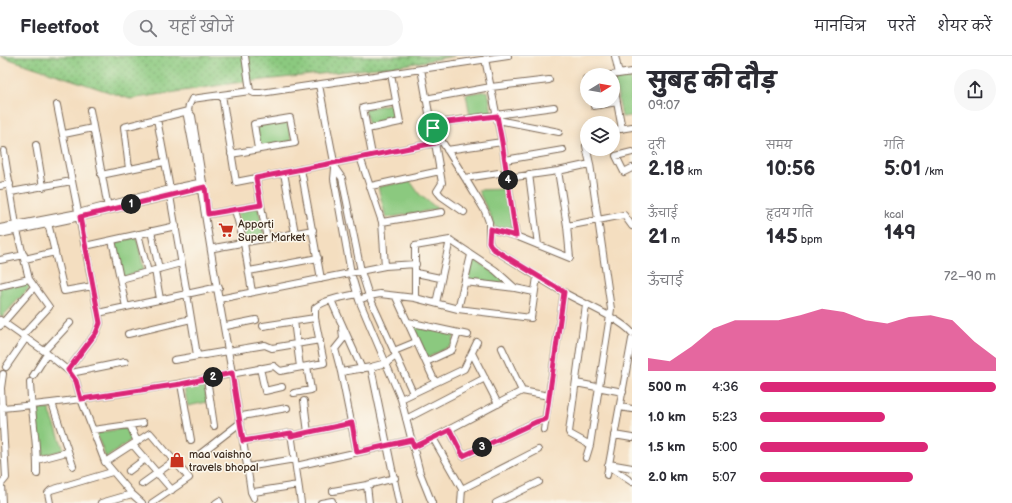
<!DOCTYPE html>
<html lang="hi">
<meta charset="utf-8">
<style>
:root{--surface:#fff;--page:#f7f7f7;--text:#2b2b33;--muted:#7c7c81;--line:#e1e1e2;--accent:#db2777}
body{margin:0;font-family:"Balsamiq Sans","Playpen Sans Deva",sans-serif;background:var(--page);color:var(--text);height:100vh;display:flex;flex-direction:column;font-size:15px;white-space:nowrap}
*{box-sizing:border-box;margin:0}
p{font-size:13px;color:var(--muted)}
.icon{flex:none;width:22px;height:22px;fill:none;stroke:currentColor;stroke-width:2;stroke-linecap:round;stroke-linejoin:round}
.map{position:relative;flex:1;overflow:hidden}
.panel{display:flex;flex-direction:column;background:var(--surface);width:380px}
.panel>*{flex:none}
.needle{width:26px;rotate:79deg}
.fabs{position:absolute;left:580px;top:12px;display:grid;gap:8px}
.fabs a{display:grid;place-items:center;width:40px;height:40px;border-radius:50%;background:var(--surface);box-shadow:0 2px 10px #0003;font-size:20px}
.pin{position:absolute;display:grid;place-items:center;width:34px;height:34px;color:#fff;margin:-17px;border:2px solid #fff;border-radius:50%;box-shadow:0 1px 4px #0007}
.km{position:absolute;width:20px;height:20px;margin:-10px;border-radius:50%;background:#222;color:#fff;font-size:11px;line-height:20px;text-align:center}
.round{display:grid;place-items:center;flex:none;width:42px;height:42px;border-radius:21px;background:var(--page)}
.overview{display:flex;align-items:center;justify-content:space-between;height:68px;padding:0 16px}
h1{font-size:22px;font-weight:800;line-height:30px}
.metrics{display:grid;grid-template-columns:repeat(3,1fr);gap:6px;height:68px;padding:4px 16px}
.metrics div{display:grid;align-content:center}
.metrics b{font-size:20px;font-weight:800}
.metrics small{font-size:11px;font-weight:400}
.metrics p{font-size:11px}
.chart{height:112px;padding:8px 16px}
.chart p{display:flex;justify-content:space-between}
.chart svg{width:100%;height:72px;margin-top:4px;fill:var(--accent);opacity:.7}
ul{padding:0 16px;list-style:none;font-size:13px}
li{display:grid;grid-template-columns:64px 48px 1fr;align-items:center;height:30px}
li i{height:10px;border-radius:5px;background:var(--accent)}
header{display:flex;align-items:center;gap:24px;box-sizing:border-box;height:56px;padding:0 20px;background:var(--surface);border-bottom:1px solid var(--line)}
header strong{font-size:19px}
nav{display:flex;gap:22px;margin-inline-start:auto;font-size:14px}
.search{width:280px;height:36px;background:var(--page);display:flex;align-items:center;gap:10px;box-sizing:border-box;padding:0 14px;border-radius:22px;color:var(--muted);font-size:15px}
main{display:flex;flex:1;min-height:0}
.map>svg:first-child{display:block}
</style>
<header>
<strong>Fleetfoot</strong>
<div class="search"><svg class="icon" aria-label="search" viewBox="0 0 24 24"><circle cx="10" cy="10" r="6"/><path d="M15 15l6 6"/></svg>यहाँ खोजें</div>
<nav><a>मानचित्र</a><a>परतें</a><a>शेयर करें</a></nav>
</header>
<main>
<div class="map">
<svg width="632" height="447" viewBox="0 0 632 447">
<defs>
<pattern id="grass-dots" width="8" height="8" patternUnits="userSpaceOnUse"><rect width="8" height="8" fill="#8bc97f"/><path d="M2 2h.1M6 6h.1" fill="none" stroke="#73a367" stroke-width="1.8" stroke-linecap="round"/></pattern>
</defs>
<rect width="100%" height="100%" fill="#fbf7ec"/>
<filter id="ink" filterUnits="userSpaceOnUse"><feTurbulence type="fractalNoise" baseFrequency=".025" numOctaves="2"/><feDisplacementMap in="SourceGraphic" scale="8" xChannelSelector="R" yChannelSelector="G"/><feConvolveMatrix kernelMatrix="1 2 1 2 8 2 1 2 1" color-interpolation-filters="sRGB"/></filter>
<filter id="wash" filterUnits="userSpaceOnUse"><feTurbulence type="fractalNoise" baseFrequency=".012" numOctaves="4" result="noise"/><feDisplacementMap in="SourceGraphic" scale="16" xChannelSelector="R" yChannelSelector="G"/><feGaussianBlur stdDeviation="0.9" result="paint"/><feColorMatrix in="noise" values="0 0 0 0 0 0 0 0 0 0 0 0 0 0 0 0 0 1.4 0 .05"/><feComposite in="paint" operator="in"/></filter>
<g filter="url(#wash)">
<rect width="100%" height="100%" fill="#f4dec0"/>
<path fill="url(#grass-dots)" stroke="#637a4e" d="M 0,0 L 454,0 L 405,9 L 235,27 L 130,43 Z"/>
<path fill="#8bc97f" stroke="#637a4e" d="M 630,20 L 632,33 L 632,61 L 631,60 L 622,61 L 614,22 Z
M 488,35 L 492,57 L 470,60 L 466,38 Z
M 394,47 L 397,64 L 369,70 L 365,53 Z
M 287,64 L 292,85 L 259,91 L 256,70 Z
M 410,125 L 420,139 L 438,153 L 386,162 L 378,131 Z
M 505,133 L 509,143 L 513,176 L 496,172 L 478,134 Z
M 258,151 L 265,181 L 246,185 L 237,155 Z
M 137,181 L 144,215 L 122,221 L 115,186 Z
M 472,202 L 491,214 L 512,230 L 468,224 Z
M 28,226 L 31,230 L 2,261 L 0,260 L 0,232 Z
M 412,270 L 455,278 L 452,289 L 427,302 Z
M 204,328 L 207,346 L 188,350 L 184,332 Z
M 49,353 L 64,394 L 39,400 L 35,354 Z
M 126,372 L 133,383 L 106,402 L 96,377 Z"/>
</g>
<g filter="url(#ink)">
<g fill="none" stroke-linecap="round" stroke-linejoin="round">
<g stroke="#7c6957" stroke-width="8">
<path id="minor" d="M 245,0 L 250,35
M 615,0 L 619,18
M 485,3 L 502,86 L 516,180
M 421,13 L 431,68 L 465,122 L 485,155 L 489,166 L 489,186 L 492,192 C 516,207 539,222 563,236 C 580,246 621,263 632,277
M 611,19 L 632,16
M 586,23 L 587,23
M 613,25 L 622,73
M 319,29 L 334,106 L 335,112 L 334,123 L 351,217 L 359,244 L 401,343 L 420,417 L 432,447
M 222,39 L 236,126 L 435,87 L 440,83
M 425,43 L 491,31 L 549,24
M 57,49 L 100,267 L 96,277 L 68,314
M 594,50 L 617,46
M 90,54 L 108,152
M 188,55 L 192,60 L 208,157
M 157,63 L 170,133 L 170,140 L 187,238 L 197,299
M 498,64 L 559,76
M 431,68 L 554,51
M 367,73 L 400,66 L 391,18
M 613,74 L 632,71
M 64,78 L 93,72
M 435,87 L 442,127 L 437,135 L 441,140 L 464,156
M 36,89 L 43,131
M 586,90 L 590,108 L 611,253 L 590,389 L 586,402
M 447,94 L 502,86
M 4,95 L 17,175 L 29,223 L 49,251 L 22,280
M 632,96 L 616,100 L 624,116 L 632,112
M 231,98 L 295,87 L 290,62 L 254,68 L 258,93
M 372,99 L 363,52 L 396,46
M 360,101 L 382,166 L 385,210
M 505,104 L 563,94
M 335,112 L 342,122 L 361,215 L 369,240 L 413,337
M 129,113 L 124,71 L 188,55
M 301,113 L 321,223
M 284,117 L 295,177
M 529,118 L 538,189
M 101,119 L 164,106
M 256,122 L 267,183
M 465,122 L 499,117
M 508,122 L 558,115 L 590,108
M 0,130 L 10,128
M 371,130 L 440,115
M 11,136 L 72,125
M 235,154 L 244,187 L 252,236
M 209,158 L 261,149
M 382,166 L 442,156
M 48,167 L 64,235 L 93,230
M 567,170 L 624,159 L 632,170
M 0,172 L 78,157 L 170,133 L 203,126
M 490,173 L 516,180 L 570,202 L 567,170 L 558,115
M 151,175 L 159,213
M 0,178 L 80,161 L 203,132
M 138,178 L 148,216
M 112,184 L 126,251
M 85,190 L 176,170
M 214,192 L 313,174
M 25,203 L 55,196
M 0,204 L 24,199
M 155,214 L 160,243
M 249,215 L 318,202
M 416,217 L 440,222
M 121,223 L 181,207
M 465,226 L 515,232
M 0,230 L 29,223
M 396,241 L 435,326
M 415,242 L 415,190 L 450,184 L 495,214 L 515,232 L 534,236
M 219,243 L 385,210 L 416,208
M 331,244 L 362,313
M 359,244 L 369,240 L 380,238 L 415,242 L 458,253 L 531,262 L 537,221
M 436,247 L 450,184
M 586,249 L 569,376 L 570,378 L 590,389
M 458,253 L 471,199
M 98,257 L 219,231
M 0,264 L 44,295 L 71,317 L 76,325 L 81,343 L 105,406 L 132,438 L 142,447
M 294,265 L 300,311
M 408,266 L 468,279
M 0,270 L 34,231
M 226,270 L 256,264
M 263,270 L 315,262
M 342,272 L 343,283 L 335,293 L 341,316 L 357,396
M 128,278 L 191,263
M 502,292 L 522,335 L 549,340
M 44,295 L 70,267
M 394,295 L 416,286
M 472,297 L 498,348
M 174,304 L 265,289 L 272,292 L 320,284
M 426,306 L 452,294 L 458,277
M 6,311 L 26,282
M 371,311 L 399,447
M 260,312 L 265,335 L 282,331
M 341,316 L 371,311 L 386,307 L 396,300
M 71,317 L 125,306
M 33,320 L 47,298
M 207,322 L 214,370
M 30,326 C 31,357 38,388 37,418
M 576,327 L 623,336
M 181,328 L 191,384
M 294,337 L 311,334 L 307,310
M 401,343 L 464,313 L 477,286
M 304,345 L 308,377
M 52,347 L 73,410
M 620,351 L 632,353
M 2,352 L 1,332 L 3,318
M 242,360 L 287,352
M 406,363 L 485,322
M 130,369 L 137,386
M 93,374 L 143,367
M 450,374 L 463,400 L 536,366 L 545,363
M 544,374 L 564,236
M 614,379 L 632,382
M 291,380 L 352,367
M 433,382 L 462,433 L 538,394
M 243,385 L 291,377 L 301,447
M 133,389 L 172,434
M 414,391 L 433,382 L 522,335
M 200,398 L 240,367
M 37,404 L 67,396
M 105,406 L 150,377 L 189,422 L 152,447
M 609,408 L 632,412
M 296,410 L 412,384
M 608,410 L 632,426
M 247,411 L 295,403
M 129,415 L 145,403
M 607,419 L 632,283
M 142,428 L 174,405
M 367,429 L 369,447
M 333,435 L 367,429 L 395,422
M 254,436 L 298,429
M 254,442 L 251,436 L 249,422 L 232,317 L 217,232 L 200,128 L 187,60 L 189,49 L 192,43 L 250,35 L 254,37 L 261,37 L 508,0
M 2,447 L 1,428 L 6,422 L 2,352 C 94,344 184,327 274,310 L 280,315 L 324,307 L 315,262 L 315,252 C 325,243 344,241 357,238
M 50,447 L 48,437 L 51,434 L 112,416
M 101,447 L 132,438
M 216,447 L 219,445 L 220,447
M 321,447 L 332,445
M 461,447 L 462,433
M 496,447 L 539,426"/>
</g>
<use href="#minor" stroke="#fff" stroke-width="6"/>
</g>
</g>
<g fill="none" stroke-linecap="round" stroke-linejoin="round" filter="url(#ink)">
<g stroke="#fff" stroke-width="8">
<path id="route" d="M 497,60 L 502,86 L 516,180 L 490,173 L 489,186 L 492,192 L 564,236 L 546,363 L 536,366 L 463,400 L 450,374 L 414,391 L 412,384 L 357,396 L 352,367 L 291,380 L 291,377 L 243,385 L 232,317 L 181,328 L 81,343 L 76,325 L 68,314 L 96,277 L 100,267 L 80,161 L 205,131 L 208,158 L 261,149 L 256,122 L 435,87 L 440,84 L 431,68 Z"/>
</g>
<use href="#route" stroke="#db2777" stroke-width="5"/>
</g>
<defs>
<g id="supermarket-bare" transform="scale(1.2)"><path d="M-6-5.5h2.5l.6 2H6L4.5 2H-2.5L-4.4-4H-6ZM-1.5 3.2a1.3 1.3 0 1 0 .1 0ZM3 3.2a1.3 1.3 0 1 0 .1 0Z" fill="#c8321e" stroke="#fbf7ec" stroke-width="2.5" paint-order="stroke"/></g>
<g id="shop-bare" transform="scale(1.2)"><path d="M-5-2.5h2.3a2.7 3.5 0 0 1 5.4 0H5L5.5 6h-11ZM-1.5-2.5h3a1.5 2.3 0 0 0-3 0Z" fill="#c8321e" stroke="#fbf7ec" stroke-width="2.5" paint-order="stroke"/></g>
</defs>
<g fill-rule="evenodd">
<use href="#supermarket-bare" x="226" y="174"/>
<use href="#shop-bare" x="177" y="404"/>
</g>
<g text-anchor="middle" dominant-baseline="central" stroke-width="3" stroke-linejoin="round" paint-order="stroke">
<g font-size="11" fill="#3b2a1e" stroke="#fbf7ec" text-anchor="start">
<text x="238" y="168">Apporti<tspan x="238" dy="13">Super Market</tspan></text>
<text x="189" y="398">maa vaishno<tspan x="189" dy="13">travels bhopal</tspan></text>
</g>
</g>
</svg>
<div class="fabs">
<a><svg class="needle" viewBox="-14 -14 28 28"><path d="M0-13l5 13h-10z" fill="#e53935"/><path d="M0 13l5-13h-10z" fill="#7c7c81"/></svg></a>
<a><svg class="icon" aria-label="layers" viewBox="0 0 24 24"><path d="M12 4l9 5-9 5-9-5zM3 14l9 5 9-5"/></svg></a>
</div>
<div class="pin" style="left:433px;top:72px;background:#1e9e55"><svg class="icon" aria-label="arrive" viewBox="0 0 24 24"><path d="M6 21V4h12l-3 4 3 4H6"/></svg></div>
<b class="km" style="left:131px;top:148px">1</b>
<b class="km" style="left:213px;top:321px">2</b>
<b class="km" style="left:482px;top:391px">3</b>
<b class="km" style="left:508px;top:124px">4</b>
</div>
<section class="panel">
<div class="overview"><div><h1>सुबह की दौड़</h1><p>09:07</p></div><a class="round"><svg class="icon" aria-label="share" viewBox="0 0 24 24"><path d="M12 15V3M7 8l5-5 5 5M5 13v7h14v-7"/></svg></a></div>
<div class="metrics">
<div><p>दूरी</p><b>2.18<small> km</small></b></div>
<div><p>समय</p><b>10:56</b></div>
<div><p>गति</p><b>5:01<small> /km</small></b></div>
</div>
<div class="metrics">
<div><p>ऊँचाई</p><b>21<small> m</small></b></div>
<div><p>हृदय गति</p><b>145<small> bpm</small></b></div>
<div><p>kcal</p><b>149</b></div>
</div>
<div class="chart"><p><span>ऊँचाई</span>72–90 m</p>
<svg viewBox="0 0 160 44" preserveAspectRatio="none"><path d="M0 44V36L10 38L20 29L30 18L40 13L50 13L60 13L70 10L80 6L90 8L100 13L110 15L120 11L130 10L140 13L150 26L160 36V44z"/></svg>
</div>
<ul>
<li><b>500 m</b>4:36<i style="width:100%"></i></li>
<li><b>1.0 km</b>5:23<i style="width:53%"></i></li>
<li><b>1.5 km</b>5:00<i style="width:71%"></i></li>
<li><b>2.0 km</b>5:07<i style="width:65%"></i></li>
</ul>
</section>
</main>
